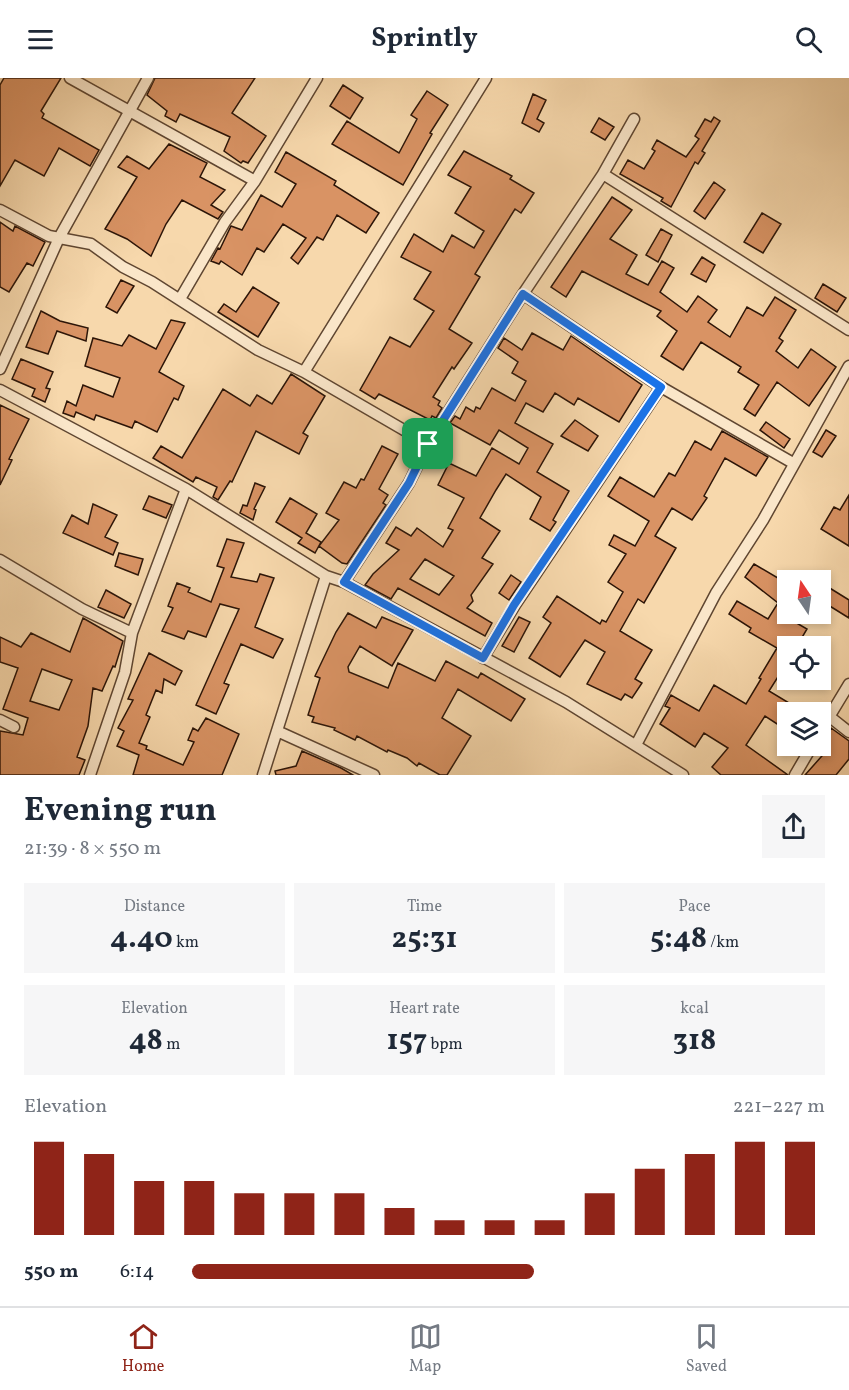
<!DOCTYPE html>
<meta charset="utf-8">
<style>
:root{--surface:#fff;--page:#f6f6f7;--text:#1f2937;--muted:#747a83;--line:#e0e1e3;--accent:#8f2418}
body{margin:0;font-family:Vollkorn,serif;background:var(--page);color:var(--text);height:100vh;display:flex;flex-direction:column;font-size:22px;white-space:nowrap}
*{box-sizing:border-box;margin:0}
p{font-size:20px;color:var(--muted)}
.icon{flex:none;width:33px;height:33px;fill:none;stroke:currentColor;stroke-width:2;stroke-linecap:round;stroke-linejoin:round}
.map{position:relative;height:697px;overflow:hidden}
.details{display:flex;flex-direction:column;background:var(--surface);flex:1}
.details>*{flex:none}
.needle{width:39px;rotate:347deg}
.tools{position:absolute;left:777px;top:492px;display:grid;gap:12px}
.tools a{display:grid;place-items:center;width:54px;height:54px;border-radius:0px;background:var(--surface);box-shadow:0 3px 9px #0003;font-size:30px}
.pin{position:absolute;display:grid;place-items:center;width:51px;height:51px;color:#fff;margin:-26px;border-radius:12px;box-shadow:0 3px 9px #0006}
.round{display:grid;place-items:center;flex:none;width:63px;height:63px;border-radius:0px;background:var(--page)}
.overview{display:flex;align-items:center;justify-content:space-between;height:102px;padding:0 24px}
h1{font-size:33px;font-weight:700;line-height:45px}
.stats{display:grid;grid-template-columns:repeat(3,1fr);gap:9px;height:102px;padding:6px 24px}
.stats div{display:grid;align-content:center;border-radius:0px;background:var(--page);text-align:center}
.stats b{font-size:30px;font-weight:700}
.stats small{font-size:16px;font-weight:400}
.stats p{font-size:16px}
.chart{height:168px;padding:12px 24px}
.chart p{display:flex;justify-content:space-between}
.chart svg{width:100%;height:108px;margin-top:6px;stroke:var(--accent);stroke-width:6}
ul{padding:0 24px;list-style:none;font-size:20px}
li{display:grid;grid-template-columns:96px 72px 1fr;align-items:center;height:45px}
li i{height:15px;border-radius:8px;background:var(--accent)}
header{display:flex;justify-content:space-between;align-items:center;height:78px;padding:0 24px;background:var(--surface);font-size:27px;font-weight:700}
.tabs{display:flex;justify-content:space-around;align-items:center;height:84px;border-top:2px solid var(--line);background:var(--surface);font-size:16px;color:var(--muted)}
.tabs a{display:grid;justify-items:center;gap:3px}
.tabs .selected{color:var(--accent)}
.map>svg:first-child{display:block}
</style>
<header><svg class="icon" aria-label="menu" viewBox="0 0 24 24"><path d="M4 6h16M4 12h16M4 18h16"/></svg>Sprintly<svg class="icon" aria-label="search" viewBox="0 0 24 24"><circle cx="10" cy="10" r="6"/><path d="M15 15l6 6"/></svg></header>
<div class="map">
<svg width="849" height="697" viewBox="0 0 849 697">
<rect width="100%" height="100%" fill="#f7d8ac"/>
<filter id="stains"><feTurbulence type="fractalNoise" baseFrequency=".00333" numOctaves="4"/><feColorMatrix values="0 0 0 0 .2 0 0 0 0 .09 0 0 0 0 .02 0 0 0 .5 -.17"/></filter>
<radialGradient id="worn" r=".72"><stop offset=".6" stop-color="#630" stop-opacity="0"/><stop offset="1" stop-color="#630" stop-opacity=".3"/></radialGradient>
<path fill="#d99364" stroke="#2c1508" stroke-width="1.5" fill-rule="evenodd" d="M 4,0 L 61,0 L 41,33 L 44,36 L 42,40 L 99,72 L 90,88 L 59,70 L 44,98 L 15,82 L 0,108 L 0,7 Z
M 155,0 L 255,0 L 232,35 L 266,58 L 248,85 L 243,83 L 241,85 L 224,73 L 230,59 L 180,36 L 176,44 L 165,38 L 167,33 L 147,17 Z
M 343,7 L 363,20 L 350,41 L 330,28 Z
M 427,13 L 448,27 L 430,55 L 432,56 L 403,107 L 332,66 L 347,43 L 399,75 L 417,41 L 411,37 Z
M 533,16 L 546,22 L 537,41 L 544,45 L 539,54 L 522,45 Z
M 714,39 L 720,43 L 702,73 L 705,75 L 698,86 L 695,84 L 671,129 L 661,123 L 663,120 L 620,96 L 628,82 L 644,91 L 655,73 L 652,71 L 657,62 L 686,79 L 699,61 L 695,58 L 705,41 L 711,44 Z
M 599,40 L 614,49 L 605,62 L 591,54 Z
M 169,66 L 207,85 L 200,99 L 225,112 L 211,127 L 223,134 L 218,141 L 182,122 L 166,146 L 151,178 L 127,161 L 105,151 L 137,99 L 118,89 L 127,78 L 149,91 Z
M 464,73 L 512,98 L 510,101 L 534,115 L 521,135 L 515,131 L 497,160 L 475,196 L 480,199 L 449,251 L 472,265 L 454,291 L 452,289 L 433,319 L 440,323 L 438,327 L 442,330 L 436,340 L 432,338 L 430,342 L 379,316 L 375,321 L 360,312 L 390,259 L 410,269 L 434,233 L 414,221 L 431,194 L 401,179 L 414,156 L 443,174 L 452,157 L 474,170 L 484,153 L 455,135 L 471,109 L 448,97 Z
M 286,74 L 336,103 L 334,107 L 379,135 L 366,155 L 337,137 L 323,162 L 317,159 L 298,186 L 291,180 L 306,160 L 283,146 L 264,174 L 257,170 L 242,197 L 221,183 L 219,186 L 211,183 L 218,170 L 220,171 L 231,148 L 242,152 L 261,117 L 282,129 L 296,106 L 275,94 Z
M 714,104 L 725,112 L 705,141 L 694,133 Z
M 612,119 L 632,132 L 610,161 L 637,177 L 626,196 L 648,207 L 662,183 L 674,190 L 660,214 L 687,234 L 698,218 L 717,232 L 708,244 L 730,259 L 747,229 L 763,238 L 775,219 L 796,232 L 779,260 L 783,263 L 776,273 L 798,290 L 811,271 L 836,289 L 809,328 L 777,304 L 755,338 L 744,331 L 759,307 L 738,294 L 741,289 L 701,264 L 683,292 L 661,278 L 677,253 L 657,238 L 661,233 L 582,193 L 566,219 L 551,209 Z
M 762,135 L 781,146 L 763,175 L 744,164 Z
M 0,144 L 13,153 L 15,148 L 45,164 L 33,188 L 27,185 L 9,214 L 0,209 Z
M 661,151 L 672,157 L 658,184 L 646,177 Z
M 702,179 L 715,187 L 706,204 L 691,196 Z
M 121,202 L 134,208 L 117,235 L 106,229 Z
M 823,206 L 846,220 L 837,234 L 815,220 Z
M 253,209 L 279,225 L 258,259 L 218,234 L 224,226 L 236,234 Z
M 41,233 L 60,243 L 88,250 L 86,263 L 57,253 L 48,276 L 26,269 Z
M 171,242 L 185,245 L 159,294 L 184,308 L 178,322 L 174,320 L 157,354 L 135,343 L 132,350 L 96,337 L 94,342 L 76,334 L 74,339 L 63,335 L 67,323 L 76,328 L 83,307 L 113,319 L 120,300 L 85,288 L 93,260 L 122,268 L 129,257 L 156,271 Z
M 532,255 L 563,272 L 571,258 L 642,307 L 619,344 L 578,320 L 574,327 L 555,315 L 543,334 L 526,325 L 515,345 L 553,366 L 537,394 L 569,413 L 553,442 L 556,444 L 550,453 L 530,441 L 541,419 L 506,396 L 496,412 L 480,440 L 500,453 L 482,480 L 493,486 L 471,517 L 473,523 L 467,530 L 492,545 L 485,558 L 398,510 L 391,521 L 365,507 L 373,496 L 399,472 L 386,465 L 396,449 L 411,458 L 417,450 L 443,469 L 453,452 L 448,450 L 464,420 L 438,407 L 449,385 L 476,398 L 492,370 L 519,386 L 528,370 L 499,352 L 490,367 L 450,345 L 455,338 L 460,341 L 466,329 L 474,334 L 476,329 L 480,331 L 492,310 L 515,323 L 526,303 L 512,295 L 518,284 L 498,270 L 504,260 L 522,272 ZM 425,481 L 454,498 L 439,517 L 410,501 Z
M 21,281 L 53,294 L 46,310 L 50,311 L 45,324 L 32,318 L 35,311 L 12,301 Z
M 291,296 L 325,318 L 303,355 L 308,358 L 299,376 L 256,353 L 232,404 L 230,403 L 218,422 L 213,419 L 217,409 L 196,399 L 193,404 L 153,380 L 161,368 L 182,380 L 223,311 L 250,328 L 257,317 L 272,326 Z
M 0,327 L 29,341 L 9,381 L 12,382 L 0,407 Z
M 575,342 L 598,358 L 588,373 L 561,358 Z
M 766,344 L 790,361 L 784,370 L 760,352 Z
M 826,352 L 836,358 L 822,379 L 813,374 Z
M 722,353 L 768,379 L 756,398 L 725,380 L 704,418 L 707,420 L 692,442 L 672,430 L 655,458 L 676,470 L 644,525 L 638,521 L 620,553 L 652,572 L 635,601 L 642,605 L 632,620 L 625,616 L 621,622 L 587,606 L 605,574 L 585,562 L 560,599 L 529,580 L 551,545 L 543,539 L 557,518 L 600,546 L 602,542 L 606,544 L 623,514 L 608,504 L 626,476 L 609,467 L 614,457 L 635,468 L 649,443 L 608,418 L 620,399 L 654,419 L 669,395 L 675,398 L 695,363 L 711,372 Z
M 382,368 L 398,376 L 379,411 L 388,417 L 383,425 L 386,427 L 347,486 L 342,485 L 319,468 L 339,442 L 326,435 L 344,404 L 356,410 L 361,401 L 364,402 Z
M 255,405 L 265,409 L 254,431 L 256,432 L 253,442 L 240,435 L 243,427 L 247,428 Z
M 849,417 L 849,468 L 821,451 L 834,429 L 840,432 Z
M 149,418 L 172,427 L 166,440 L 143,431 Z
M 290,420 L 317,436 L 306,455 L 321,464 L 315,475 L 298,465 L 302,460 L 276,444 Z
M 93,426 L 117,437 L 105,459 L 118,465 L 113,477 L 63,455 L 72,437 L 88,446 Z
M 227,461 L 244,465 L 231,499 L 257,504 L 260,496 L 274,500 L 255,549 L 283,561 L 273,580 L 241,566 L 224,605 L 229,607 L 216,636 L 196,627 L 239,531 L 220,526 L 206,559 L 188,553 L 184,561 L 162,553 L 173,530 L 168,528 L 177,505 L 190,510 L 188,514 L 211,524 L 224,490 L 217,488 Z
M 119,475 L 143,481 L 138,497 L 115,488 Z
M 754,486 L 788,506 L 788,540 L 807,551 L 797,568 L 788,568 L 788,583 L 769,613 L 804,634 L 788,634 L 788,653 L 765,638 L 746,667 L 788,697 L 721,697 L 712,689 L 728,670 L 704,655 L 695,669 L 660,646 L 670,630 L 665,628 L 671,617 L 699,633 L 714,607 L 746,626 L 761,601 L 759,600 L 777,570 L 749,554 L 751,550 L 729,536 L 737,523 L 768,541 L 778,525 L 745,499 Z
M 511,497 L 521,504 L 509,522 L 499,515 Z
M 820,504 L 849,522 L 849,540 L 820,522 Z
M 106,512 L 131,526 L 124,540 L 98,529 Z
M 348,535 L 376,550 L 382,539 L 413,552 L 392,588 L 360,568 L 348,589 L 349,594 L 388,610 L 398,585 L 435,603 L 446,583 L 478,600 L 481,595 L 525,621 L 511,643 L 458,611 L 442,640 L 471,658 L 447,697 L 440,697 L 419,685 L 417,688 L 407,680 L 388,672 L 387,674 L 357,658 L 355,662 L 334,652 L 335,650 L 312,644 L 314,639 L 308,637 L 320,600 L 315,598 L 336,554 Z
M 519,539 L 530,544 L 514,574 L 502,568 Z
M 83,540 L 123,563 L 115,589 L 113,588 L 102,613 L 93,610 L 88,648 L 77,679 L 85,682 L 79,697 L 0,697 L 0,653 L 23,657 L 28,640 L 3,631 L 18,590 L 0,584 L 0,559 L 21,569 L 31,555 L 70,574 ZM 42,591 L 72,602 L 59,632 L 30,623 Z
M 149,575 L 182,593 L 175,607 L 164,601 L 162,615 L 156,612 L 146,637 L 150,639 L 139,665 L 147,668 L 146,671 L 183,687 L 194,664 L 188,662 L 193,650 L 198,653 L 206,640 L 239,656 L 222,697 L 133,697 L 139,677 L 117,668 L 124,653 L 118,650 L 133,622 L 128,621 Z
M 831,650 L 849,663 L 849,681 L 836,697 L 805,697 L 829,670 L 825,666 L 828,662 L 825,660 Z
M 302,673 L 341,690 L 353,697 L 276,697 L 275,693 L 296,688 Z"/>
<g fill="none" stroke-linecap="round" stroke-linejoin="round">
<g stroke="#5f4631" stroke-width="13">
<path id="minor" d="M 70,0 L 255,103 L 317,0
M 603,96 L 634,41
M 0,132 L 49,158 L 91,166 L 123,189 L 152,204 L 258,272 L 304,294 L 428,366
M 523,216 L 661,309 L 793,385
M 180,221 L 225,144 L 255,103
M 0,291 L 59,160 L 148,0
M 304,294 L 486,0
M 0,312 L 186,411 L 326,498 L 344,504 L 566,624 L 683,697
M 0,482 L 82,531 L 132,555
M 344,504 L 409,405 L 428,366 L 523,216 L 603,96 L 849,252
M 483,580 L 515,527 L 661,309
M 830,639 L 849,654
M 0,642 L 14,649
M 277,653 L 374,697
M 820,654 L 849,606
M 636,667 L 716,515 L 763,442 L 849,288
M 90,697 L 125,594 L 132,555 L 186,411
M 263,697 L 326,498
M 795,697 L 812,668"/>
</g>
<use href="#minor" stroke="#fae6c9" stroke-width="10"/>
</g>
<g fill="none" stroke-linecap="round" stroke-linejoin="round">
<g stroke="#fff" stroke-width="12">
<path id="route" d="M 523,216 L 661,309 L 514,527 L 483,580 L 344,504 L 409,405 L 428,366 Z"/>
</g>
<use href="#route" stroke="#1a73e8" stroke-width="8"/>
</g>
<rect width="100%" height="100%" filter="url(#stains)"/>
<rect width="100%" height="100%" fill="url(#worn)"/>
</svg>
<div class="tools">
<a><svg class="needle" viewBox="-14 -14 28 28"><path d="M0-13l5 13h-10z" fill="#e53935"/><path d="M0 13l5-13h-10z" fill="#747a83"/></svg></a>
<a><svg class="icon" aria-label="locate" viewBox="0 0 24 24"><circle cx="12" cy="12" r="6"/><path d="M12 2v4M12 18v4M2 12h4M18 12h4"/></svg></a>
<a><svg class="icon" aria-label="layers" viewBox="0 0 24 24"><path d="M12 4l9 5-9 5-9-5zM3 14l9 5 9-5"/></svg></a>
</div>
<div class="pin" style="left:428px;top:366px;background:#1e9e55"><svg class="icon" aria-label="arrive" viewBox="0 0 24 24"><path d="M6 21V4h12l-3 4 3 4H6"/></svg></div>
</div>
<section class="details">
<div class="overview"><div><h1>Evening run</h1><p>21:39 · 8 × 550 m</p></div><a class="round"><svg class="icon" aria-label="share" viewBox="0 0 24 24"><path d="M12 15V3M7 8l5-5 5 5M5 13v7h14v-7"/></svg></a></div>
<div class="stats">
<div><p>Distance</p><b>4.40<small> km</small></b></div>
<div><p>Time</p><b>25:31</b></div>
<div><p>Pace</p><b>5:48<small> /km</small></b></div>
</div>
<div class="stats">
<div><p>Elevation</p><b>48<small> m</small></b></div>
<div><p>Heart rate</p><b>157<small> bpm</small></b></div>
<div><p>kcal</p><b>318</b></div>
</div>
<div class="chart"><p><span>Elevation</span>221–227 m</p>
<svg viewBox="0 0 160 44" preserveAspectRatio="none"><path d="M5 44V6M15 44V11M25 44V22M35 44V22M45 44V27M55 44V27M65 44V27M75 44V33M85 44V38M95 44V38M105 44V38M115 44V27M125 44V17M135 44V11M145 44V6M155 44V6"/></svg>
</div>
<ul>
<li><b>550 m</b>6:14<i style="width:54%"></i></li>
</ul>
</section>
<nav class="tabs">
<a class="selected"><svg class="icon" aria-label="home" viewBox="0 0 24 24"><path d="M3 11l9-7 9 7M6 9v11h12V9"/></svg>Home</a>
<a><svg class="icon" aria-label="map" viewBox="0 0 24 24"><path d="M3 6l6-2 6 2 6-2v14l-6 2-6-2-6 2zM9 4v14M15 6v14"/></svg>Map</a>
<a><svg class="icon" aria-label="saved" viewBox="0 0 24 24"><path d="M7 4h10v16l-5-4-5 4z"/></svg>Saved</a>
</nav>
